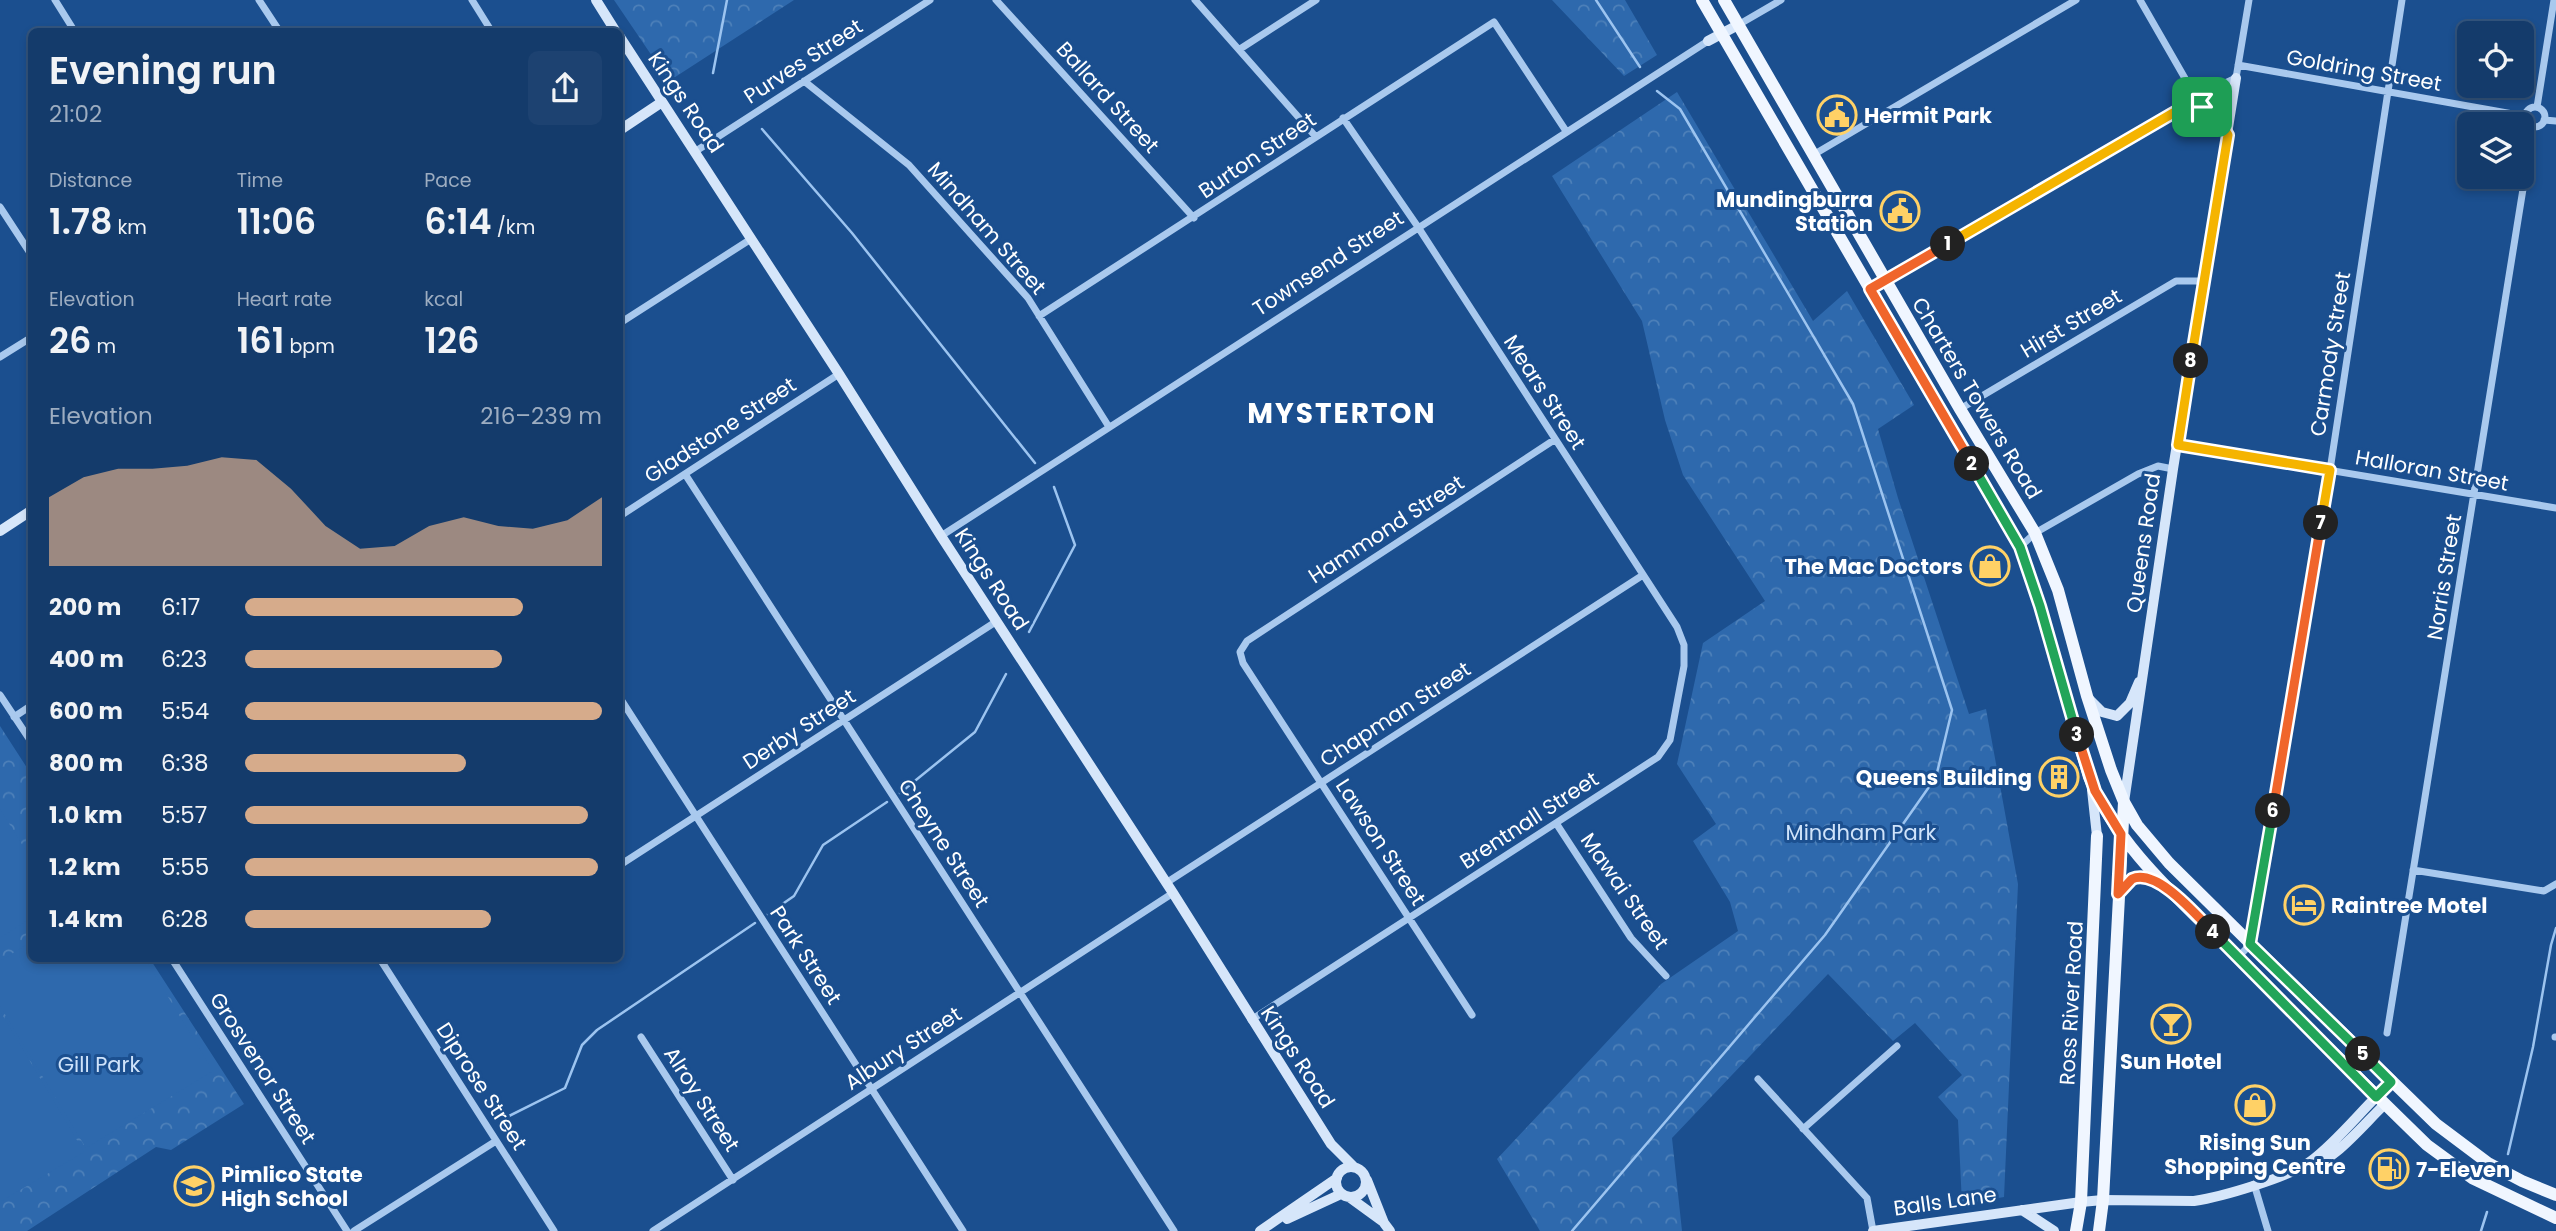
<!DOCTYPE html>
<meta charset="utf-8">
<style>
:root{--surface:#143b6b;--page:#1d4271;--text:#f1f3f6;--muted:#9dadc1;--line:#33557e;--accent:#d6ab8b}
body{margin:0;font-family:Poppins,sans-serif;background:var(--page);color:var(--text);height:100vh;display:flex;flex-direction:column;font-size:26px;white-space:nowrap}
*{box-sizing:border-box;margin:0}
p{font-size:23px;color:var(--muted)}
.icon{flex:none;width:38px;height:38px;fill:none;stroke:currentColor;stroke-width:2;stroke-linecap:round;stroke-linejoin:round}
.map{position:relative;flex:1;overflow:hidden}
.details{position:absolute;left:28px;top:28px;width:595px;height:934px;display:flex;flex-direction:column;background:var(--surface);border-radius:10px;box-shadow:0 4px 10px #0003,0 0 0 2px var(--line)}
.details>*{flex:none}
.tools{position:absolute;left:2457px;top:21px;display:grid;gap:14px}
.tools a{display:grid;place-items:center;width:77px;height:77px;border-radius:10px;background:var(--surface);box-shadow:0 4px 10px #0003,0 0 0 2px var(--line);font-size:35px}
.pin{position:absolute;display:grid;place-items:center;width:60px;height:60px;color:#fff;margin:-30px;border-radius:14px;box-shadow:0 4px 10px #0006}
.km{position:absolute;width:35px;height:35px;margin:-18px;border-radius:50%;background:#222;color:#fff;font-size:19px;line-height:35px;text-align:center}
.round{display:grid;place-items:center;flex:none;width:74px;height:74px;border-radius:10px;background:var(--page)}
.summary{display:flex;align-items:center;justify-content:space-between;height:119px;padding:0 21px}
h1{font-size:38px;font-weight:600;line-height:52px}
.stats{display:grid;grid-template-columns:repeat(3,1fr);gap:10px;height:119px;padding:7px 21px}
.stats div{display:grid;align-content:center}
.stats b{font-size:35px;font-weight:600}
.stats small{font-size:19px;font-weight:400}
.stats p{font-size:19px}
.chart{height:196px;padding:14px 21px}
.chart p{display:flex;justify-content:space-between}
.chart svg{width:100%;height:126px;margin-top:7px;fill:var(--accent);opacity:.7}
ul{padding:0 21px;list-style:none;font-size:23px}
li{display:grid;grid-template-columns:112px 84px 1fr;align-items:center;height:52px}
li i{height:18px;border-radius:9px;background:var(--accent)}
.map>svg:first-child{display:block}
</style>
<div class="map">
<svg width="2556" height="1231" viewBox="0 0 2556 1231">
<defs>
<pattern id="park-crowns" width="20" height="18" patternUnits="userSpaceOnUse" patternTransform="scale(1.75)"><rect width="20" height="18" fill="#2e69ad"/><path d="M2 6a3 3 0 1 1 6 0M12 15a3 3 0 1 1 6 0" fill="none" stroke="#4d80b9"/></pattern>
</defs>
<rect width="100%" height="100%" fill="#1b4f8f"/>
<path fill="url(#park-crowns)" d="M 614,0 L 794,0 L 669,81 Z
M 1552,0 L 1625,0 L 1657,55 L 1624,76 Z
M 1677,92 L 1813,321 L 1847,291 L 1914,405 L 1878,429 L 1898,498 L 1969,714 L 1986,709 L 2018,884 L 2004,1197 L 1962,1204 L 1958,1120 L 1938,1097 L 1962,1075 L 1915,1023 L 1893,1041 L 1828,974 L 1672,1138 L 1682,1231 L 1540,1231 L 1497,1159 L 1661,984 L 1738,931 L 1730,902 L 1693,841 L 1716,824 L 1677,764 L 1703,643 L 1765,601 L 1683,475 L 1665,420 L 1642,321 L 1552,176 Z
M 0,726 L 31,774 L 32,959 L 150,959 L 244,1104 L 171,1150 L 156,1147 L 27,1231 L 0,1231 Z"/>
<path fill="#2e69ad" d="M 0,809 L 31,859 L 31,918 L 0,938 Z
M 31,942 L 32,959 L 145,959 L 213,1071 L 86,1148 L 0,1006 L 0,961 Z
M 0,1011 L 84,1152 L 0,1202 Z"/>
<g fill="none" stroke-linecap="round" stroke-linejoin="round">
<path stroke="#9cc4f0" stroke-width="2.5" d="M 1596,0 L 1640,67
M 713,73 L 727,0
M 762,129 L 852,233 L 1035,463
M 1029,632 L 1075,545 L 1054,487
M 900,793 L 975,732 L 1006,674
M 768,914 L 794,896 L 823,845 L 887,802
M 503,1119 L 565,1088 L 582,1045 L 597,1030 L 755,923
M 2508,1154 L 2533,1047 L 2551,945 L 2556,928
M 1572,1231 L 1825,935 L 1936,777 L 1952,710 L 1853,404 L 1680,109 L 1657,91
M 2481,1231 L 2487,1212"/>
<path stroke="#a9c9ee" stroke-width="7" d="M 55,0 L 75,32
M 259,0 L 280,32
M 472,0 L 492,32
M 996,0 L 1194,218
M 1195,0 L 1316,137
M 2140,0 L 2190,87
M 1738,25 L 1781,0
M 1240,49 L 1316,0
M 2238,65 L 2524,116
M 804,81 L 909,165 L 1028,298 L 1109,427
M2525 117a10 10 0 1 1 20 0a10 10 0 1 1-20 0Z
M 2537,107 L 2554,0
M 2544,120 L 2556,121
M 696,151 L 930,0
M 1813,155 L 2076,0
M 0,207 L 32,256
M 1870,289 L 2219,86 L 2236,78 L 2249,0
M 1039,316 L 1494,22 L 1566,131
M 620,323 L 751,239
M 0,357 L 32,337
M 1960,409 L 2176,281 L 2204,281
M 2178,445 L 2556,508
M 685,474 L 1174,1231
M 620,516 L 839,374
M 941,536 L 1708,41
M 2020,547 L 2035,533 L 2138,474 L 2158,466 L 2173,469
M 0,695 L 32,743
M 620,698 L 963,1231
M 14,717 L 32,705
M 1556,823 L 1631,938 L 1666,976
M 620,865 L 997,621
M 2413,870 L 2544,891 L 2556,884
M 1166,883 L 1643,575
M 2238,957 L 2251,944 L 2330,470 L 2402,0
M 172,959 L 347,1231
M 380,959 L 554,1231
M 1472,1015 L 1243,663 L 1240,652 L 1247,641 L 1554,440
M 1251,1020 L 1658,757 L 1670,740 L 1684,666 L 1684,645 L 1677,627 L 1418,227 L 1343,118
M 2387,1033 L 2533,127
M 641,1037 L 733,1180
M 2555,1037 L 2556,1037
M 1758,1079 L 1867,1198 L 1873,1231
M 1803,1129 L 1897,1046
M 2254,1184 L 2268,1231
M 354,1231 L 496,1141
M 653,1231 L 1173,893"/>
<path stroke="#d6e6fa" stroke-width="10" d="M 596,0 L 616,32
M 620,37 L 839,374 L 941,536 L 1173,893 L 1331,1144 L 1354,1167
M 1708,41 L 1738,25
M 2187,105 C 2209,108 2216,116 2228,135
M 620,130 L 662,102
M 0,531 L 32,510
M 2087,697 L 2102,712 L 2117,716 L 2130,703 L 2139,682
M 2092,790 L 2097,836
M 2124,802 L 2173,469 L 2236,78
M 2118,894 L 2136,877 L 2146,878 L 2164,887
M1336 1182a15 15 0 1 1 30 0a15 15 0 1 1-30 0Z
M 2302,1171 C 2332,1164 2362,1126 2384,1105
M 1367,1180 L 1384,1223 L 1390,1231
M 1349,1197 L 1382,1221
M 2022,1210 L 2054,1231
M 1287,1219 L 1341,1194
M 1260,1231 L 1337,1178
M 1873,1231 L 2081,1202 L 2103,1200 L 2194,1201 C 2221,1197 2290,1177 2311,1161 C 2335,1143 2355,1118 2376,1097"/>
<path stroke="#f0f6ff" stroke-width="12" d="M 1702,0 L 2020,547 L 2040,606 L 2089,777 C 2119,850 2183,902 2237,957 C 2300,1020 2363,1083 2427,1145 L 2472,1178 L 2556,1218
M 1724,0 L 1960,409 L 2035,533 L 2058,590 L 2087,696 L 2111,770 L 2124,802 L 2137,825 L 2169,863 L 2251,944 L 2436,1124 L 2488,1163 L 2522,1181 L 2556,1195
M 2076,1231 L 2081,1202 L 2097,836
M 2099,1231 L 2103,1200 L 2124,802"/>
</g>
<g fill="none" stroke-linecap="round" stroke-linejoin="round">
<g stroke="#fff" stroke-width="14">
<path id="split-1" d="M 1948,244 L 2187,105 L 2202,107"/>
</g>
<g stroke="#fff" stroke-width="14">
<path id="split-2" d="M 1948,244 L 1870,289 L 1972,464"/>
</g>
<g stroke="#fff" stroke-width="14">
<path id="split-3" d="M 1972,464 L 2020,547 L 2040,606 L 2077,735"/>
</g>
<g stroke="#fff" stroke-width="14">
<path id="split-4" d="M 2077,735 L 2095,791 L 2121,834 L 2118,894 L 2132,879 C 2157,868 2196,915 2213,932"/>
</g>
<g stroke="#fff" stroke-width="14">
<path id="split-5" d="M 2213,932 L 2376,1097 L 2391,1082 L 2363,1054"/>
</g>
<g stroke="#fff" stroke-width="14">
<path id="split-6" d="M 2273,811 L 2250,944 L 2363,1054"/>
</g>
<g stroke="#fff" stroke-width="14">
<path id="split-7" d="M 2273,811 L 2321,523"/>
</g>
<g stroke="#fff" stroke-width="14">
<path id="split-8" d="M 2191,361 L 2178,445 L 2330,470 L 2321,523"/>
</g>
<g stroke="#fff" stroke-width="14">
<path id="split-9" d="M 2191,361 L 2228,135 L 2217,118 L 2202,107"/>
</g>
<use href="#split-1" stroke="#f5b400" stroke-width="9"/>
<use href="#split-2" stroke="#f0652b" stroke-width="9"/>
<use href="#split-3" stroke="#22a559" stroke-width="9"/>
<use href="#split-4" stroke="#f0652b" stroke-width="9"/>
<use href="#split-5" stroke="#22a559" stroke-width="9"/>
<use href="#split-6" stroke="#22a559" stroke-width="9"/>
<use href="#split-7" stroke="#f0652b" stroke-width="9"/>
<use href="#split-8" stroke="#f5b400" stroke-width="9"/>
<use href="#split-9" stroke="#f5b400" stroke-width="9"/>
</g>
<defs>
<g id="civic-ring" transform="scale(2.0125)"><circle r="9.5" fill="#1b4f8f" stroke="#ffd166" stroke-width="1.5"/><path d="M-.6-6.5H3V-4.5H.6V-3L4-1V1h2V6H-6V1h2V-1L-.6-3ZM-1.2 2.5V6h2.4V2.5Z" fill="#ffd166"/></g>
<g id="shop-ring" transform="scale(2.0125)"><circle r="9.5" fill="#1b4f8f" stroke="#ffd166" stroke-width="1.5"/><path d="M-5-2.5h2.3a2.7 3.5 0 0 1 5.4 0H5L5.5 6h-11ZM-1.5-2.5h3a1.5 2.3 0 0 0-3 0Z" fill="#ffd166"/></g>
<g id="building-ring" transform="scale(2.0125)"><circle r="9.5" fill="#1b4f8f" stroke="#ffd166" stroke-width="1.5"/><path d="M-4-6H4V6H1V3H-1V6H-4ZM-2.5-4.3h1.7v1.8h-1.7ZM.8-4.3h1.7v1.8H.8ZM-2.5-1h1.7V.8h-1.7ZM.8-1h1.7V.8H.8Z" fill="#ffd166"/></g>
<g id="hotel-ring" transform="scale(2.0125)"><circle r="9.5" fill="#1b4f8f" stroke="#ffd166" stroke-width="1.5"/><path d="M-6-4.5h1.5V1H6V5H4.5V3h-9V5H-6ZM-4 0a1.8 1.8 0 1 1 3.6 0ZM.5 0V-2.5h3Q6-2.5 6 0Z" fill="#ffd166"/></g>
<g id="bar-ring" transform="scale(2.0125)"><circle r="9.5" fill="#1b4f8f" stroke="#ffd166" stroke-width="1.5"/><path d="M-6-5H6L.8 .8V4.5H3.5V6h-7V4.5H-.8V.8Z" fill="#ffd166"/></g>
<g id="fuel-ring" transform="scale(2.0125)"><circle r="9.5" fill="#1b4f8f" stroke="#ffd166" stroke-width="1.5"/><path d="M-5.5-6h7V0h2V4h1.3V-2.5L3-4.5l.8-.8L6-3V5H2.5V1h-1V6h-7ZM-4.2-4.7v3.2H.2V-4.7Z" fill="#ffd166"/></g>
<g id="school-ring" transform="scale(2.0125)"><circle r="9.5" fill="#1b4f8f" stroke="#ffd166" stroke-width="1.5"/><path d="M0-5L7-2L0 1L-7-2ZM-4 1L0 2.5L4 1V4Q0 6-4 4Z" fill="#ffd166"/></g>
</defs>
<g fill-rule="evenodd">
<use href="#civic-ring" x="1837" y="115"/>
<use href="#civic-ring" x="1900" y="211"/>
<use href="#shop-ring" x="1990" y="566"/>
<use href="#building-ring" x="2059" y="777"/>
<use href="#hotel-ring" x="2304" y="905"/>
<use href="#bar-ring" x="2171" y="1024"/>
<use href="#shop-ring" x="2255" y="1105"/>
<use href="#fuel-ring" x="2389" y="1169"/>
<use href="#school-ring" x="194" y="1186"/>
</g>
<g text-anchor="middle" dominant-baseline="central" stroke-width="6" stroke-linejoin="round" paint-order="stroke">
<g font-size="21" fill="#fff" stroke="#1b4f8f">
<text transform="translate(803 61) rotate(-33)">Purves Street</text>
<text transform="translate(2364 70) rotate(10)">Goldring Street</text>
<text transform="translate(1108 97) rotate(48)">Ballard Street</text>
<text transform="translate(686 102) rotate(56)">Kings Road</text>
<text transform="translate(1257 155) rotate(-34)">Burton Street</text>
<text transform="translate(987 228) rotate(49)">Mindham Street</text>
<text transform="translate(1328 263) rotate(-33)">Townsend Street</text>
<text transform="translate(2071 323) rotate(-31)">Hirst Street</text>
<text transform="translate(2330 354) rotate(-81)">Carmody Street</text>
<text transform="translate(1545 392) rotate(57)">Mears Street</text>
<text transform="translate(1977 398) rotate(59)">Charters Towers Road</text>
<text transform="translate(720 430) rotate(-33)">Gladstone Street</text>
<text transform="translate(2432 470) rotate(10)">Halloran Street</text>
<text transform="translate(1386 529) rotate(-33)">Hammond Street</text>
<text transform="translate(2143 543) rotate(-82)">Queens Road</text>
<text transform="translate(2444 577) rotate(-81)">Norris Street</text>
<text transform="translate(992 579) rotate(57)">Kings Road</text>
<text transform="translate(1395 714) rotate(-33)">Chapman Street</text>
<text transform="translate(799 729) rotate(-33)">Derby Street</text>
<text transform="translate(1529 820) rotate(-33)">Brentnall Street</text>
<text transform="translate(1381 842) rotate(57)">Lawson Street</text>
<text transform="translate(944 843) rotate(57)">Cheyne Street</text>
<text transform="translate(1625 891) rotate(55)">Mawai Street</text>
<text transform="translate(806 955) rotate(57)">Park Street</text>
<text transform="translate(2071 1003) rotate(-87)">Ross River Road</text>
<text transform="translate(903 1048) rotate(-33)">Albury Street</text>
<text transform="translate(1298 1057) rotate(57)">Kings Road</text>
<text transform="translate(263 1068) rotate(57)">Grosvenor Street</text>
<text transform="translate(482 1086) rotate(57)">Diprose Street</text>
<text transform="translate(702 1099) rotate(57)">Alroy Street</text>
<text transform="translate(1945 1201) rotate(-8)">Balls Lane</text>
</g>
<g font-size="21" font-weight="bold" fill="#fff" stroke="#1b4f8f" text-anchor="start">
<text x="1864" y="115">Hermit Park</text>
<text x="1873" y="199" text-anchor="end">Mundingburra<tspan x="1873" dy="24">Station</tspan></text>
<text x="1963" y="566" text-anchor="end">The Mac Doctors</text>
<text x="2032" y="777" text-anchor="end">Queens Building</text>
<text x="2331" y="905">Raintree Motel</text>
<text x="2171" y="1061" text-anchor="middle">Sun Hotel</text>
<text x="2255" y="1142" text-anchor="middle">Rising Sun<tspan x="2255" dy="24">Shopping Centre</tspan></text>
<text x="2416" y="1169">7-Eleven</text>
<text x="221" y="1174">Pimlico State<tspan x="221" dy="24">High School</tspan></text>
</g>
<g font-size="21" fill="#cfe3fa" stroke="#1b4f8f">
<text x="1861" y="832">Mindham Park</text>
<text x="99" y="1064">Gill Park</text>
</g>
<g font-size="28" font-weight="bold" letter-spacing="2" fill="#fff" stroke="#1b4f8f">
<text x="1342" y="413">MYSTERTON</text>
</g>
</g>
</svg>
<div class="tools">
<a><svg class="icon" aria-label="locate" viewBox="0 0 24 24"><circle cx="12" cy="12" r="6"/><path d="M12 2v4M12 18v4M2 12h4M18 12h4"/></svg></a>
<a><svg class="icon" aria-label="layers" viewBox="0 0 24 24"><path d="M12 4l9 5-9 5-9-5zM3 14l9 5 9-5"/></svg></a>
</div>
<div class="pin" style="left:2202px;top:107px;background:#1e9e55"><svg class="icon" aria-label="arrive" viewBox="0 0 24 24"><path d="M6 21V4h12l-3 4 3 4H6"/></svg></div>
<b class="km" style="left:1948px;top:244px">1</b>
<b class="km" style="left:1972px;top:464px">2</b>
<b class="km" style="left:2077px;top:735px">3</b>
<b class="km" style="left:2213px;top:932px">4</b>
<b class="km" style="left:2363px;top:1054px">5</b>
<b class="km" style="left:2273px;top:811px">6</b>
<b class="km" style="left:2321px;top:523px">7</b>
<b class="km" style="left:2191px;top:361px">8</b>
<section class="details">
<div class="summary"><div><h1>Evening run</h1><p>21:02</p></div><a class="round"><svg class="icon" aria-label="share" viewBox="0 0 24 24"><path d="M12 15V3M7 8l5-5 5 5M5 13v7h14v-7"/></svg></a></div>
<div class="stats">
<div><p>Distance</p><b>1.78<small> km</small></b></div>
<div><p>Time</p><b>11:06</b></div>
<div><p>Pace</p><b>6:14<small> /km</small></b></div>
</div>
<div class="stats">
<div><p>Elevation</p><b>26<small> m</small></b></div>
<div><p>Heart rate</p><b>161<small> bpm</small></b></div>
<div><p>kcal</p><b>126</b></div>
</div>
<div class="chart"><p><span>Elevation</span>216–239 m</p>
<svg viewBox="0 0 160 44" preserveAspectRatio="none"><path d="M0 44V20L10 13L20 10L30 10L40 9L50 6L60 7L70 17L80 30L90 38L100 37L110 30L120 27L130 30L140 31L150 28L160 20V44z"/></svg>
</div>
<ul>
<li><b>200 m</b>6:17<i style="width:78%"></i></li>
<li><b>400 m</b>6:23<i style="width:72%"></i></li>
<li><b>600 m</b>5:54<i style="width:100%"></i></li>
<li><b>800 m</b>6:38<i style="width:62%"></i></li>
<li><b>1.0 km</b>5:57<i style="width:96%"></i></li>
<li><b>1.2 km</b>5:55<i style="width:99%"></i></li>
<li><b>1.4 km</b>6:28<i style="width:69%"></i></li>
</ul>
</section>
</div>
